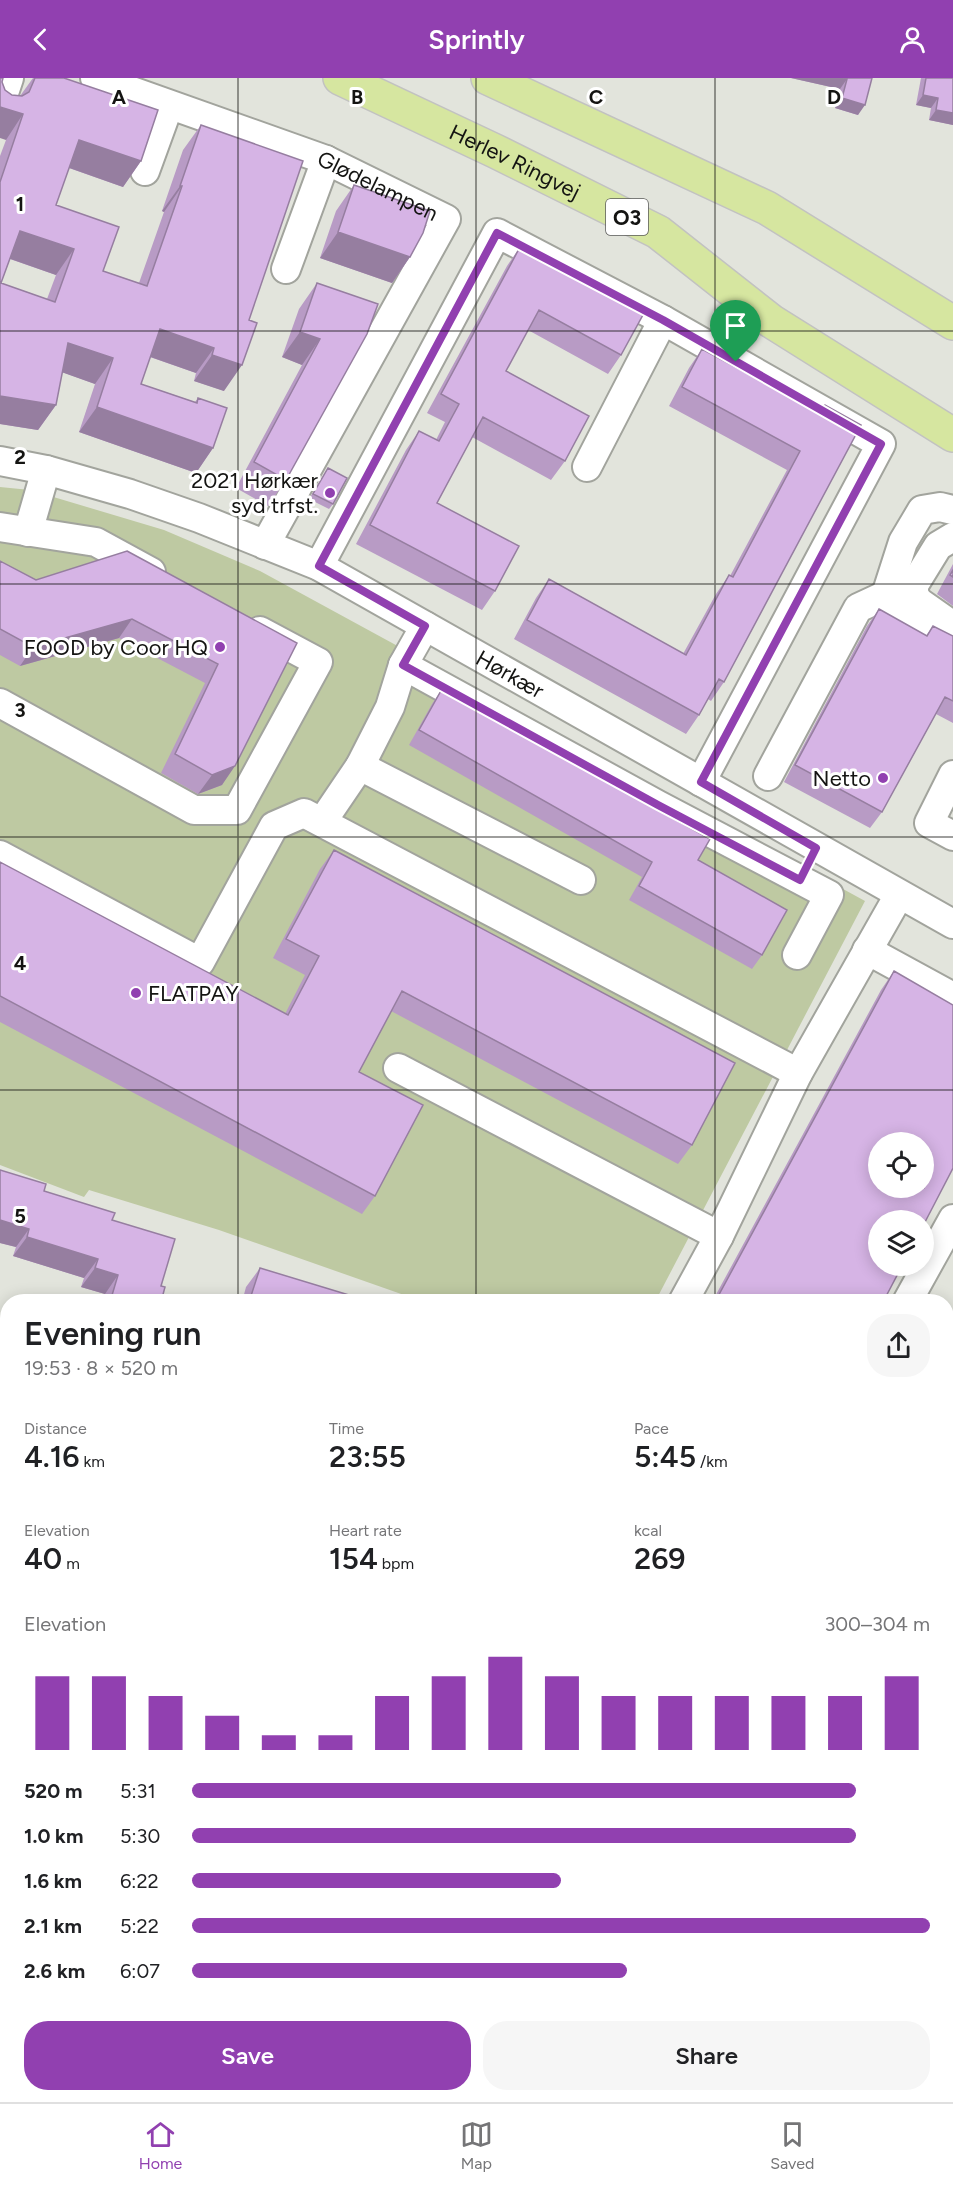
<!DOCTYPE html>
<meta charset="utf-8">
<style>
:root{--surface:#fff;--page:#f6f6f6;--text:#202124;--muted:#757577;--line:#e0e0e0;--accent:#9140b0}
body{margin:0;font-family:Figtree,sans-serif;background:var(--page);color:var(--text);height:100vh;display:flex;flex-direction:column;font-size:22px;white-space:nowrap}
*{box-sizing:border-box;margin:0}
p{font-size:20px;color:var(--muted)}
.icon{flex:none;width:33px;height:33px;fill:none;stroke:currentColor;stroke-width:2;stroke-linecap:round;stroke-linejoin:round}
.map{position:relative;flex:1;overflow:hidden}
.details{position:absolute;left:0px;top:1216px;width:954px;height:808px;display:flex;flex-direction:column;background:var(--surface);border-radius:24px 24px 0 0;box-shadow:0 3px 15px #0003}
.details>*{flex:none}
.fabs{position:absolute;left:868px;top:1054px;display:grid;gap:12px}
.fabs a{display:grid;place-items:center;width:66px;height:66px;border-radius:50%;background:var(--surface);box-shadow:0 3px 15px #0003;font-size:30px}
.pin{position:absolute;display:grid;place-items:center;width:51px;height:51px;color:#fff;margin:-62px -26px;border-radius:50% 50% 50% 0;rotate:-45deg;box-shadow:0 0 6px #0007}
.pin .icon{rotate:45deg}
.round{display:grid;place-items:center;flex:none;width:63px;height:63px;border-radius:24px;background:var(--page)}
.head{display:flex;align-items:center;justify-content:space-between;height:102px;padding:0 24px}
h1{font-size:33px;font-weight:600;line-height:45px}
.metrics{display:grid;grid-template-columns:repeat(3,1fr);gap:9px;height:102px;padding:6px 24px}
.metrics div{display:grid;align-content:center}
.metrics b{font-size:30px;font-weight:600}
.metrics small{font-size:16px;font-weight:400}
.metrics p{font-size:16px}
.chart{height:168px;padding:12px 24px}
.chart p{display:flex;justify-content:space-between}
.chart svg{width:100%;height:108px;margin-top:6px;stroke:var(--accent);stroke-width:6}
.primary-button{display:flex;gap:12px;margin-top:auto;padding:12px 24px}
.primary-button a{flex:1;height:69px;border-radius:24px;background:var(--accent);color:#fff;font-size:24px;font-weight:600;line-height:69px;text-align:center}
.primary-button a+a{background:var(--page);color:var(--text)}
ul{padding:0 24px;list-style:none;font-size:20px}
li{display:grid;grid-template-columns:96px 72px 1fr;align-items:center;height:45px}
li i{height:15px;border-radius:8px;background:var(--accent)}
header{display:flex;justify-content:space-between;align-items:center;height:78px;padding:0 24px;background:var(--accent);color:#fff;font-size:27px;font-weight:600}
.tab-bar{display:flex;justify-content:space-around;align-items:center;height:84px;border-top:2px solid var(--line);background:var(--surface);font-size:16px;color:var(--muted)}
.tab-bar a{display:grid;justify-items:center;gap:3px}
.tab-bar .active{color:var(--accent)}
.map>svg:first-child{display:block}
</style>
<header><svg class="icon" aria-label="back" viewBox="0 0 24 24"><path d="M15 5l-7 7 7 7"/></svg>Sprintly<svg class="icon" aria-label="person" viewBox="0 0 24 24"><circle cx="12" cy="8" r="4"/><path d="M4 21q1-7 8-7t8 7"/></svg></header>
<div class="map">
<svg width="953" height="2024" viewBox="0 0 953 2024">
<rect width="100%" height="100%" fill="#e2e4dc"/>
<path fill="#bec9a2" d="M 0,409 L 30,412 L 164,452 L 260,493 L 865,823 L 655,1224 L 424,1224 L 219,1152 L 89,1112 L 84,1119 L 0,1087 Z"/>
<g fill="none" stroke-linecap="round" stroke-linejoin="round">
<g stroke="#a2a49d" stroke-width="32">
<g id="minor">
<path id="s1" d="M 95,0 L 326,82 L 446,141 L 265,467"/>
<path d="M 0,27 L 9,0"/>
<path d="M 145,93 L 169,27"/>
<path d="M 286,191 L 326,82"/>
<path id="s2" d="M 0,383 L 46,392 L 130,416 L 199,440 L 319,488 L 953,846"/>
<path d="M 587,389 L 663,242"/>
<path d="M 953,432 L 940,429 L 922,432 L 903,464 L 886,517 L 892,530 L 953,562"/>
<path d="M 0,449 L 96,464 L 151,494"/>
<path d="M 28,454 L 46,392"/>
<path d="M 319,488 L 497,155 L 663,242 L 881,366 L 701,704"/>
<path d="M 946,543 L 919,524 L 914,517 L 914,507 L 938,468 L 953,459"/>
<path d="M 403,587 L 658,727 L 829,817 L 797,877"/>
<path d="M 0,625 L 194,732 L 237,732 L 318,584 L 260,553"/>
<path d="M 360,688 L 581,802"/>
<path d="M 953,697 L 929,745 L 953,758"/>
<path d="M 768,698 L 858,530 L 886,517"/>
<path d="M 322,744 L 360,688 L 390,629 L 403,587 L 425,548"/>
<path d="M 0,777 L 200,884 L 274,748 L 304,735 L 798,995"/>
<path d="M 867,872 L 953,919"/>
<path d="M 398,990 L 719,1158"/>
<path d="M 683,1224 L 719,1158 L 798,995 L 899,817"/>
<path d="M 907,1224 L 953,1141"/>
<path d="M 946,1652 L 953,1621"/>
<path d="M 0,1678 L 8,1680"/>
<path d="M 666,2024 L 667,2018"/>
<path d="M 827,2024 L 828,2018"/>
<path d="M 873,2024 L 875,2018"/>
</g>
</g>
<g stroke="#c2c2c1" stroke-width="36">
<g id="major">
<path id="s3" d="M 340,0 L 495,73 L 658,154 L 771,243 L 953,357"/>
<path d="M 488,0 L 767,130 L 953,245"/>
</g>
</g>
<use href="#minor" stroke="#fff" stroke-width="28"/>
<use href="#major" stroke="#d6e6a0" stroke-width="33"/>
</g>
<path fill="#b89bc5" fill-rule="evenodd" d="M 33,0 L 64,0 L 141,83 L 123,109 L 69,90 L 56,127 L 103,193 L 139,205 L 164,134 L 162,133 L 183,72 L 201,47 L 224,313 L 194,303 L 196,295 L 150,279 L 141,306 L 195,324 L 198,320 L 213,370 L 196,395 L 79,354 L 95,306 L 62,294 L 56,327 L 38,352 L 0,346 L 0,78 L 6,62 L 2,4 L 5,12 L 12,17 L 20,18 ZM 10,181 L 56,197 L 47,221 L 1,205 Z
M 791,0 L 872,0 L 858,37 L 835,30 L 840,11 Z
M 921,0 L 953,0 L 953,47 L 929,42 L 931,30 L 916,27 Z
M 354,107 L 410,179 L 392,205 L 320,180 L 336,133 Z
M 520,169 L 621,277 L 608,296 L 528,252 L 506,293 L 565,383 L 551,402 L 472,359 L 437,425 L 495,513 L 482,532 L 356,466 L 406,372 L 419,353 L 436,362 L 445,344 L 427,335 L 507,188 Z
M 317,205 L 378,226 L 286,402 L 268,428 L 236,410 L 302,287 L 282,279 L 299,231 Z
M 702,271 L 820,334 L 825,327 L 724,604 L 711,623 L 708,621 L 699,637 L 686,656 L 514,561 L 536,520 L 549,501 L 683,576 L 716,516 L 729,497 L 730,498 L 787,392 L 669,328 L 689,290 Z
M 328,390 L 333,426 L 329,431 L 309,421 Z
M 0,483 L 36,502 L 297,565 L 222,707 L 198,716 L 161,695 L 205,605 L 119,560 L 20,588 L 0,577 Z
M 953,486 L 953,528 L 937,516 Z
M 879,531 L 926,558 L 933,548 L 953,558 L 953,645 L 936,636 L 882,734 L 870,750 L 784,704 L 867,548 Z
M 442,611 L 698,782 L 762,877 L 752,891 L 629,822 L 642,799 L 409,667 L 432,626 Z
M 334,772 L 692,1067 L 678,1086 L 391,933 L 359,994 L 375,1118 L 362,1136 L 0,944 L 0,784 L 285,936 L 305,897 L 273,880 L 320,791 Z
M 894,893 L 883,1224 L 712,1224 L 881,912 Z
M 0,1092 L 44,1113 L 112,1142 L 161,1208 L 161,1224 L 102,1224 L 105,1216 L 81,1209 L 84,1200 L 13,1178 L 16,1169 L 0,1165 Z
M 260,1190 L 372,1224 L 242,1224 L 246,1209 Z
M 8,1539 L 8,1633 L 0,1631 L 2,1557 Z
M 81,2018 L 174,2018 L 172,2024 L 79,2024 Z
M 300,2018 L 355,2018 L 353,2024 L 298,2024 Z
M 415,2018 L 479,2018 L 478,2023 L 481,2024 L 414,2024 Z
M 549,2018 L 617,2018 L 616,2024 L 548,2024 Z
M 688,2018 L 815,2018 L 814,2024 L 687,2024 Z"/>
<path fill="#967ea0" d="M 791,0 L 843,0 L 847,1 L 840,11 Z
M 923,17 L 938,20 L 931,30 L 916,27 Z
M 842,20 L 865,27 L 858,37 L 835,30 Z
M 0,29 L 23,36 L 6,62 L 0,60 Z
M 936,32 L 953,35 L 953,47 L 929,42 Z
M 79,62 L 141,83 L 123,109 L 61,87 Z
M 180,108 L 182,108 L 164,134 L 162,133 Z
M 20,153 L 74,171 L 56,197 L 2,178 Z
M 338,154 L 410,179 L 392,205 L 320,180 Z
M 160,251 L 214,270 L 196,295 L 142,276 Z
M 300,254 L 320,261 L 302,287 L 282,279 Z
M 68,265 L 113,280 L 95,306 L 50,290 Z
M 212,277 L 242,287 L 224,313 L 194,303 Z
M 0,318 L 56,327 L 38,352 L 0,346 Z
M 97,329 L 213,370 L 196,395 L 79,354 Z
M 132,541 L 119,560 L 20,588 L 33,569 Z
M 235,688 L 222,707 L 198,716 L 212,697 Z
M 0,1142 L 29,1151 L 16,1169 L 0,1165 Z
M 27,1159 L 98,1181 L 84,1200 L 13,1178 Z
M 95,1190 L 118,1197 L 105,1216 L 81,1209 Z
M 0,1608 L 8,1610 L 8,1633 L 0,1631 Z
M 0,2008 L 8,2010 L 8,2018 L 32,2018 L 45,2021 L 43,2024 L 0,2024 Z"/>
<path fill="#d6b4e5" stroke="#967ea0" stroke-width="1.5" fill-rule="evenodd" d="M 0,0 L 3,0 L 2,4 L 5,12 L 12,17 L 22,18 L 29,14 L 35,0 L 64,0 L 158,32 L 141,83 L 79,62 L 56,127 L 119,149 L 103,193 L 147,208 L 182,108 L 180,108 L 201,47 L 303,83 L 249,242 L 257,245 L 242,287 L 212,277 L 214,270 L 160,251 L 141,306 L 197,325 L 198,320 L 227,330 L 213,370 L 97,329 L 113,280 L 68,265 L 56,327 L 0,318 L 0,104 L 23,36 L 0,29 ZM 20,153 L 74,171 L 55,224 L 1,205 Z
M 843,0 L 872,0 L 865,27 L 842,20 L 847,1 Z
M 926,0 L 953,0 L 953,35 L 936,32 L 938,20 L 923,17 Z
M 354,107 L 430,133 L 423,155 L 410,179 L 338,154 Z
M 520,169 L 644,235 L 621,277 L 539,232 L 506,293 L 589,338 L 565,383 L 483,339 L 437,425 L 519,468 L 495,513 L 370,447 L 419,353 L 439,363 L 459,326 L 441,316 Z
M 317,205 L 378,226 L 367,256 L 286,402 L 254,384 L 320,261 L 300,254 Z
M 702,271 L 821,335 L 825,327 L 861,347 L 724,604 L 719,601 L 699,637 L 527,542 L 549,501 L 686,577 L 729,497 L 733,499 L 800,373 L 682,309 Z
M 328,390 L 347,400 L 333,426 L 313,416 Z
M 127,473 L 297,565 L 235,688 L 212,697 L 175,676 L 218,586 L 132,541 L 33,569 L 0,551 L 0,483 L 36,502 Z
M 953,492 L 953,499 L 950,497 Z
M 879,531 L 927,558 L 933,548 L 953,558 L 953,623 L 945,619 L 882,734 L 795,687 Z
M 442,611 L 710,761 L 698,782 L 787,832 L 762,877 L 639,808 L 652,784 L 419,652 Z
M 334,772 L 735,985 L 692,1067 L 402,913 L 359,994 L 423,1027 L 375,1118 L 0,918 L 0,784 L 288,937 L 319,878 L 286,861 Z
M 894,893 L 953,927 L 953,1090 L 924,1146 L 924,1143 L 879,1143 L 879,1188 L 902,1188 L 883,1224 L 715,1224 ZM 879,1065 L 924,1065 L 924,1110 L 879,1110 Z
M 0,1092 L 46,1106 L 44,1113 L 115,1135 L 112,1142 L 175,1161 L 161,1208 L 165,1209 L 161,1224 L 110,1224 L 118,1197 L 95,1190 L 98,1181 L 27,1159 L 29,1151 L 0,1142 Z
M 260,1190 L 372,1224 L 249,1224 Z
M 0,1556 L 8,1559 L 8,1610 L 0,1608 Z
M 0,1777 L 8,1779 L 8,2010 L 0,2008 Z
M 32,2018 L 46,2018 L 45,2021 Z
M 88,2018 L 174,2018 L 172,2024 L 86,2024 Z
M 306,2018 L 355,2018 L 353,2024 L 305,2024 Z
M 424,2018 L 479,2018 L 478,2023 L 481,2024 L 423,2024 Z
M 559,2018 L 617,2018 L 616,2024 L 557,2024 Z
M 696,2018 L 815,2018 L 814,2024 L 694,2024 Z"/>
<g fill="none" stroke-linecap="round" stroke-linejoin="round">
<g stroke="#fff" stroke-width="12">
<path id="route" d="M 497,155 L 663,242 L 881,366 L 701,704 L 816,770 L 800,802 L 658,727 L 403,587 L 425,548 L 319,488 Z"/>
</g>
<use href="#route" stroke="#9140b0" stroke-width="8"/>
</g>
<path fill="none" stroke="#141412" stroke-width="1.5" stroke-opacity="0.55" d="M 238,0 L 238,1224M 476,0 L 476,1224M 715,0 L 715,1224M 0,253 L 953,253M 0,506 L 953,506M 0,759 L 953,759M 0,1012 L 953,1012M 0,1265 L 8,1265M 946,1265 L 953,1265M 0,1518 L 8,1518M 946,1518 L 953,1518M 0,1771 L 8,1771M 946,1771 L 953,1771M 238,2018 L 238,2024M 476,2018 L 476,2024M 715,2018 L 715,2024"/>
<g fill="#9140b0" stroke="#fff" stroke-width="2">
<circle cx="330" cy="415" r="6"/>
<circle cx="220" cy="569" r="6"/>
<circle cx="883" cy="700" r="6"/>
<circle cx="136" cy="915" r="6"/>
</g>
<g text-anchor="middle" dominant-baseline="central" stroke-width="6" stroke-linejoin="round" paint-order="stroke">
<rect fill="#fff" stroke="#5a5a59" stroke-width="1.5" x="606" y="121" width="42" height="36" rx="4.5"/>
<g font-size="21" font-weight="bold" fill="#141412">
<text x="627" y="139">O3</text>
</g>
<g font-size="22" fill="#141412" stroke="#fff">
<text stroke="none"><textPath href="#s3" startOffset="194">Herlev Ringvej</textPath></text>
<text stroke="none"><textPath href="#s1" startOffset="303">Glødelampen</textPath></text>
<text stroke="none"><textPath href="#s2" startOffset="556">Hørkær</textPath></text>
</g>
<g font-size="22" fill="#141412" stroke="#fff" text-anchor="end">
<text x="318" y="402">2021 Hørkær<tspan x="318" dy="25">syd trfst.</tspan></text>
<text x="208" y="569">FOOD by Coor HQ</text>
<text x="871" y="700">Netto</text>
<text x="148" y="915" text-anchor="start">FLATPAY</text>
</g>
</g>
<g font-size="20" text-anchor="middle" font-weight="bold" fill="#141412" stroke="#fff" stroke-width="6" stroke-linejoin="round" paint-order="stroke">
<text x="119" y="26">A</text>
<text x="357" y="26">B</text>
<text x="596" y="26">C</text>
<text x="834" y="26">D</text>
<text x="20" y="133">1</text>
<text x="20" y="386">2</text>
<text x="20" y="639">3</text>
<text x="20" y="892">4</text>
<text x="20" y="1145">5</text>
</g>
</svg>
<div class="fabs">
<a><svg class="icon" aria-label="locate" viewBox="0 0 24 24"><circle cx="12" cy="12" r="6"/><path d="M12 2v4M12 18v4M2 12h4M18 12h4"/></svg></a>
<a><svg class="icon" aria-label="layers" viewBox="0 0 24 24"><path d="M12 4l9 5-9 5-9-5zM3 14l9 5 9-5"/></svg></a>
</div>
<div class="pin" style="left:736px;top:284px;background:#1e9e55"><svg class="icon" aria-label="arrive" viewBox="0 0 24 24"><path d="M6 21V4h12l-3 4 3 4H6"/></svg></div>
<section class="details">
<div class="head"><div><h1>Evening run</h1><p>19:53 · 8 × 520 m</p></div><a class="round"><svg class="icon" aria-label="share" viewBox="0 0 24 24"><path d="M12 15V3M7 8l5-5 5 5M5 13v7h14v-7"/></svg></a></div>
<div class="metrics">
<div><p>Distance</p><b>4.16<small> km</small></b></div>
<div><p>Time</p><b>23:55</b></div>
<div><p>Pace</p><b>5:45<small> /km</small></b></div>
</div>
<div class="metrics">
<div><p>Elevation</p><b>40<small> m</small></b></div>
<div><p>Heart rate</p><b>154<small> bpm</small></b></div>
<div><p>kcal</p><b>269</b></div>
</div>
<div class="chart"><p><span>Elevation</span>300–304 m</p>
<svg viewBox="0 0 160 44" preserveAspectRatio="none"><path d="M5 44V14M15 44V14M25 44V22M35 44V30M45 44V38M55 44V38M65 44V22M75 44V14M85 44V6M95 44V14M105 44V22M115 44V22M125 44V22M135 44V22M145 44V22M155 44V14"/></svg>
</div>
<ul>
<li><b>520 m</b>5:31<i style="width:90%"></i></li>
<li><b>1.0 km</b>5:30<i style="width:90%"></i></li>
<li><b>1.6 km</b>6:22<i style="width:50%"></i></li>
<li><b>2.1 km</b>5:22<i style="width:100%"></i></li>
<li><b>2.6 km</b>6:07<i style="width:59%"></i></li>
</ul>
<div class="primary-button"><a>Save</a><a>Share</a></div>
</section>
</div>
<nav class="tab-bar">
<a class="active"><svg class="icon" aria-label="home" viewBox="0 0 24 24"><path d="M3 11l9-7 9 7M6 9v11h12V9"/></svg>Home</a>
<a><svg class="icon" aria-label="map" viewBox="0 0 24 24"><path d="M3 6l6-2 6 2 6-2v14l-6 2-6-2-6 2zM9 4v14M15 6v14"/></svg>Map</a>
<a><svg class="icon" aria-label="saved" viewBox="0 0 24 24"><path d="M7 4h10v16l-5-4-5 4z"/></svg>Saved</a>
</nav>
